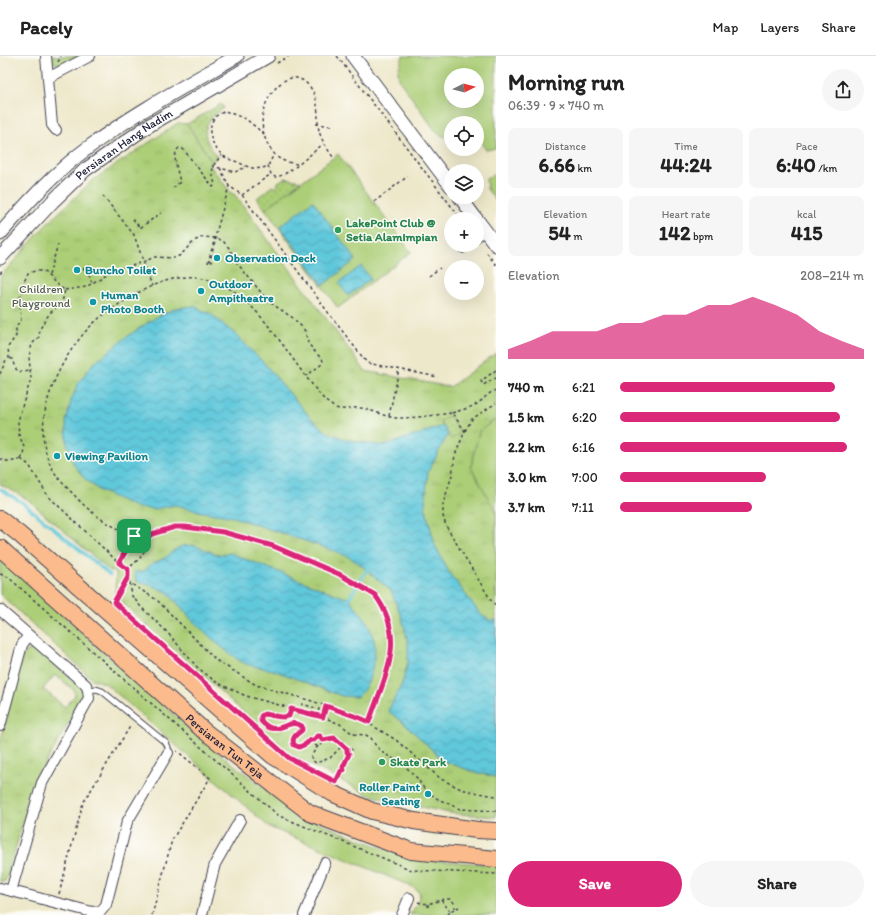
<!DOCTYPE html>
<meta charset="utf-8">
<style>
:root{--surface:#fff;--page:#f6f6f6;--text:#222;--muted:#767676;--line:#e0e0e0;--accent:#db2777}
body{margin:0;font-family:Itim,sans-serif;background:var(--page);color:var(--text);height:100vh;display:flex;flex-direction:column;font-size:15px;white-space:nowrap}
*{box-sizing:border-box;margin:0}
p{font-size:13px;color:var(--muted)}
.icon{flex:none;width:22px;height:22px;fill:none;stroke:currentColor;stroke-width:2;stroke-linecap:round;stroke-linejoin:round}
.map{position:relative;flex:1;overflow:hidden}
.panel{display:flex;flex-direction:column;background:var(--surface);width:380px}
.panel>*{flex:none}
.needle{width:26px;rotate:84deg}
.buttons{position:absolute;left:444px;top:12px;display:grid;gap:8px}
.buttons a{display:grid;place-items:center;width:40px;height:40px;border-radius:50%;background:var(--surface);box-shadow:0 4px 16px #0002;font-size:20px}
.pin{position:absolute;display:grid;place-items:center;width:34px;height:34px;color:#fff;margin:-17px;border-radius:8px;box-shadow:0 2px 6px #0006}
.round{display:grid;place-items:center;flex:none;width:42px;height:42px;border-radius:21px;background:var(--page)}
.head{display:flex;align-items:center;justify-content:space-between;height:68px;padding:0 12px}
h1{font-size:22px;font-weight:700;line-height:30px}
.figures{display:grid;grid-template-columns:repeat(3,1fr);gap:6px;height:68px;padding:4px 12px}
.figures div{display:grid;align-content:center;border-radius:8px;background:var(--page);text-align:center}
.figures b{font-size:20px;font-weight:700}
.figures small{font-size:11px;font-weight:400}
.figures p{font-size:11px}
.chart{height:112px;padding:8px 12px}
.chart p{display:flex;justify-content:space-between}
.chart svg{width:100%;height:72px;margin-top:4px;fill:var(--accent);opacity:.7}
.cta{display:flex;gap:8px;margin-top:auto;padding:8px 12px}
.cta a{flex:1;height:46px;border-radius:24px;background:var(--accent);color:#fff;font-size:16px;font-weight:700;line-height:46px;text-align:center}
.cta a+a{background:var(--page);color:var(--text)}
ul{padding:0 12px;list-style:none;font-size:13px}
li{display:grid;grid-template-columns:64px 48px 1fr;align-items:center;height:30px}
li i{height:10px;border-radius:5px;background:var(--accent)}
header{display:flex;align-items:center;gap:24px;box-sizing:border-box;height:56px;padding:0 20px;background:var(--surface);border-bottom:1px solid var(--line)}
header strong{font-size:19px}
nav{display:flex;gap:22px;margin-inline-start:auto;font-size:14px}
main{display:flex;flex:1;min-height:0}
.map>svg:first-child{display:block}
</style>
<header>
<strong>Pacely</strong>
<nav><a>Map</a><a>Layers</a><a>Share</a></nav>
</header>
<main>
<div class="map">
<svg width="496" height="859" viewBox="0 0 496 859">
<defs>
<pattern id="park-tufts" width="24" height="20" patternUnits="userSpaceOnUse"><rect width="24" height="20" fill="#acce77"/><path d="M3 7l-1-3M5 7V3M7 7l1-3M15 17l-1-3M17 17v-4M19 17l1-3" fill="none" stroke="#94b168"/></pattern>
<pattern id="garden-dots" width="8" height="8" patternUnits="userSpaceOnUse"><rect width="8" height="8" fill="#acce77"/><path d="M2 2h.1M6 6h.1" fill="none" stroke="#94b168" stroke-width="1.8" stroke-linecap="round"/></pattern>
<pattern id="water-waves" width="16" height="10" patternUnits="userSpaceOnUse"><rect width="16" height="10" fill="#60c8db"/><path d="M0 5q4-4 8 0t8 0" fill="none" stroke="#4fa2b3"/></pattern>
</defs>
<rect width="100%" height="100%" fill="#fdfcf7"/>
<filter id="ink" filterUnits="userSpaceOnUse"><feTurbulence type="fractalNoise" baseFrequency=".025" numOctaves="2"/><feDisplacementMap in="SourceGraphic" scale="8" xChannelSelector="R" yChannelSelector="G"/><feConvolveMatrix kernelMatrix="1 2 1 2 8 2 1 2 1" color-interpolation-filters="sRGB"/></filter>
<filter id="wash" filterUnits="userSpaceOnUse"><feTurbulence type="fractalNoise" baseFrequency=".012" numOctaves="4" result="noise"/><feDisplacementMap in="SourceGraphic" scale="16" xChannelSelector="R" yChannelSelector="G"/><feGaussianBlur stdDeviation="0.9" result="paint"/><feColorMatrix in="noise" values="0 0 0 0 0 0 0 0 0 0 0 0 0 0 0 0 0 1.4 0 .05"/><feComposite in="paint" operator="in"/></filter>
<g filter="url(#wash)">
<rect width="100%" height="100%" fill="#eee8cb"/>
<path fill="#acce77" stroke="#677859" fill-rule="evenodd" d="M 403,0 L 496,0 L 496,92 L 486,94 L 477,81 L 477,67 L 468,67 L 466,64 L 463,67 L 451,67 L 451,76 L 445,81 L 437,77 L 399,24 L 398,14 ZM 451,19 L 477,19 L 477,45 L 451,45 Z
M 338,98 L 411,196 L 338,252 L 265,153 Z
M 496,117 L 496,145 L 487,133 L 486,123 Z
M 496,363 L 496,544 L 455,420 L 479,374 Z
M 0,503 L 50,547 L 129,620 L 210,690 L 256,726 L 305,761 L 358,783 L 414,803 L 496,809 L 496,859 L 410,859 L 417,848 L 420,837 L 413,831 L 269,771 L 105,627 L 92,623 L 0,538 Z"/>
<path fill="url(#park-tufts)" stroke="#677859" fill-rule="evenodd" d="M 51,0 L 81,0 L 62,9 L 54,7 Z
M 178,67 L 187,68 L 212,106 L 209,108 L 231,137 L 235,139 L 365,315 L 450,331 L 496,297 L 496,363 L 479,375 L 471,411 L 496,456 L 496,761 L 449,757 L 369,739 L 290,698 L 117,542 L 115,540 L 116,516 L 110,515 L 27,443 L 0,428 L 0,221 L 44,171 L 93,124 Z
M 34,592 L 41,595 L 81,632 L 83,637 L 81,645 L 35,726 L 7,821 L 5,825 L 0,827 L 0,687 L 23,599 L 27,595 ZM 55,619 L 74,634 L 75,639 L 65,651 L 43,633 Z"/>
<path fill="url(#garden-dots)" stroke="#677859" d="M 221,48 L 224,52 C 200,67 201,80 217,101 L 212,106 L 187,68 Z
M 285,122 L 301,125 L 265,153 L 257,142 L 272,130 L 276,132 L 278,128 L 278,126 Z
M 449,359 L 461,377 L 451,383 L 440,366 Z"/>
<path fill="url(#water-waves)" stroke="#41758b" d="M 313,145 L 356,204 L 323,229 L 280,170 Z
M 361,210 L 371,223 L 348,240 L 339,227 Z
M 194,250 L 212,259 L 236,279 L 264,307 L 309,360 L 328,377 L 349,384 L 383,390 L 443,370 L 448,378 L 428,416 L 425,450 L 435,489 L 448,515 L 481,559 L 491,565 L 496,564 L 496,721 L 471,715 L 444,705 L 406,669 L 388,655 L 402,628 L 408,606 L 408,586 L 402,562 L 391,535 L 361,509 L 349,501 L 332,494 L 233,461 L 197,455 L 176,449 L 155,453 L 138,452 L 100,435 L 85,423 L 73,407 L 67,387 L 66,366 L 71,345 L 79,326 L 92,309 L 125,282 L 155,262 L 176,252 Z
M 194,489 L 218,499 L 230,497 L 343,541 L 350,542 C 354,553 361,555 366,564 C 369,570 372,578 374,584 C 377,600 370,632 357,641 L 342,640 L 273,614 L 248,609 L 240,605 L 220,590 L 192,564 L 184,554 L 167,536 L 153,530 L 136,525 L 135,516 L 145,515 C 149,508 156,506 163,503 C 170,499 173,493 182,490 C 186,489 190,490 194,489 Z"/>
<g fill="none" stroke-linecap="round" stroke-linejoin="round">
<path stroke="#60c8db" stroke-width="3" d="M 0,433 L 23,447 L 110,519
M 348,544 L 367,514 L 370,512"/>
</g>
</g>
<g filter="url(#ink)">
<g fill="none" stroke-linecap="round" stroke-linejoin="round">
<g stroke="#414051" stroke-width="7">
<path id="service" d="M 477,183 L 485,177
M 463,194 L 469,189
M 88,634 L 96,633 L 102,635 L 166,687 L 168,691 L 168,697"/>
</g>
<g stroke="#414051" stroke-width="12">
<path id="minor" d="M 46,0 L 52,69 L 56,74
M 48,22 L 90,0
M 0,554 L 86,629 L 88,634 L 89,642 L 42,727 L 11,835
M 0,670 L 22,589 L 28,580
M 0,832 L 92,856 L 101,855 L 106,849 L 127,766 L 168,697
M 202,859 L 215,808 L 240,764
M 304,859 L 325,807
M 402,859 L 409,842"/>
</g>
<g stroke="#414051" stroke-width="15">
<g id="tertiary">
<path d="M 353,0 L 451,130"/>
<path d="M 460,141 L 476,163"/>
<path d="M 477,164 L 496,189"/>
<path d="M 0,178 C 27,147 56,115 89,91 C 136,56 187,29 237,0"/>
<path id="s1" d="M 0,202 L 53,145 L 85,114 L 148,70 L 268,0"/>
</g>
</g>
<g stroke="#414051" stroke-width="18">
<g id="primary">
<path d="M 0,463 L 19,478 L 273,700 L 332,737 L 372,755 L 414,765 L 477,774 L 496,775"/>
<path id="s2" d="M 0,492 L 203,674 L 310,757 L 411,795 L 496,803"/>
</g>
</g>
<path stroke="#414051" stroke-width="1.5" stroke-dasharray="3 3" stroke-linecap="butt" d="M 337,0 L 461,163
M 58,6 L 61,0
M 277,7 L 289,0
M 316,68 L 332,70
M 264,78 L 246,63 L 225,55 C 222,57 217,59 215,61 C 212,64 211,70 210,73 C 209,84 218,99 229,103 C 232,105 235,105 238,106 C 249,112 257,115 268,110 L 274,98
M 297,108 C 292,107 285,106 280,103 C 275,100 271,94 268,89 C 263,79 261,68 263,57 C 266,40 286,11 305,26 C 318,36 318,54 318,68 C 319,81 326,91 333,101
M 212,110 L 235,116 L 246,111
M 268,110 L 271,118 L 275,121 C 287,121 313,96 323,88
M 220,112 L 229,130 L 242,139 L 330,259 L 367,307 L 438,321
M 173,132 L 180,126 C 178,116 171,98 179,92 L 183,93 L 213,131 L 215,129 C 211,112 211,111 222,99
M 242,139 L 271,118
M 103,140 L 134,179 L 152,230
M 374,146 L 408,120
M 133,163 L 140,172 L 161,157
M 487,197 L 496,209
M 212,206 L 210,205 L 216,182
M 87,212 L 92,227
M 83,213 L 91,210
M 0,217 L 3,213
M 49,219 L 58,188
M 429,220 L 440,212
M 65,234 L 86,231 L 110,216 L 121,212 L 132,210 L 155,201 L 174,202 L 181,199 L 189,190 L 196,184 L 203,181 L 216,182 L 223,185 L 229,192 L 237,207 L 268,245 L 293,262 L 301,270 L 305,275 L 308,287 L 315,296 L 322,303 L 323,305 L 322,308 L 306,320
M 10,302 L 12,303 L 15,312 L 19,316 L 29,314
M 496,314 L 481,325 L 483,329 L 496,322
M 0,318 L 6,304 L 9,302 L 8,291 L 16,280 L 16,272 L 21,263 L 19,242 L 23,237 L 24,226 L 28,217 L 35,215 L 43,215 L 61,232 L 65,234 L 62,246 L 50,257 L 45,264 L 40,273 L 39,281 L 32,288 L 29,301 L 31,323 L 21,354 L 18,366 L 19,379 L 24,391 L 23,399 L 21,403
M 452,357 C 461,354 470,352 477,348 C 484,343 488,337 496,334
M 389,360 L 399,313
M 465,375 L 472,363 L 496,347
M 0,403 C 8,406 13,406 21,403
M 21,403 L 29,409 L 48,440 L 119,507 L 128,513
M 145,483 L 152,478 L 175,471 L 185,471 L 223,476 L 273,490 L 339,518 L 375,539 L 386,559 L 392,583 L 390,604 L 388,614 L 369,666
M 119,507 L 134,481
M 0,518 L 8,521 L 279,760 L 412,814 L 496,818
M 130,527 L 132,540 L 141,551 L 166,575 L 197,611 L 216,626 L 246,640 L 323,661 L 340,668 L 353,678 L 366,679 L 371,682 L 376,690 L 383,697 L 403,708 L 417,722 L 425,734 L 438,743 L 460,753 L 496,755
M 115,544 L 128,521
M 496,549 L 492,546 L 446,470 L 443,460 L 443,448 L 452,419 L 455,399 L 465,375 L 452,357 C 435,359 416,362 399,362 C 386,362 374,354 361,352 C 353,351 344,355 336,352 C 325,347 318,336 311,327 C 282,292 248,225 197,221 C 172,219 144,232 124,245 C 115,251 105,257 97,264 C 60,297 24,370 55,417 C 60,426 69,433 76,441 C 94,461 119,476 145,483 C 146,501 139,502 128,513 L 128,521 L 130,527 L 157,544 L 207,595 L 217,605 L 229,612 L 256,629 L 312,645 L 360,662 L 396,684 L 441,723 L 461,733 L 473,736 L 496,740
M 291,653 L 289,660 L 278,661 L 265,658 L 261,660 L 261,665 C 278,684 287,660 302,670 L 302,673 C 297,679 292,680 294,689 L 299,691 L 306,688 L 310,684 L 314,684
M 300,655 L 302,648 L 319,653 L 317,660
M 323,661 L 326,650
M313 685a5 5 0 1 1 10 0a5 5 0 1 1-10 0Z
M 323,684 L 334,682 L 340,686 L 342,689
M 318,690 L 311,700 L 312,704 L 316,707 L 330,702 L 342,690 L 347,693
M346 695a3 3 0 1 1 6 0a3 3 0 1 1-6 0Z
M340 713a2 2 0 1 1 4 0a2 2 0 1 1-4 0Z
M 343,711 L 349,698
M 337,724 L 341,715
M 59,838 L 83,747 L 131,669
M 441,844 L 450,855
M 418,846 C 431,851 438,842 451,843 L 454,847 L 455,852
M 428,848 L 428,854
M 152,859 L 172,784 L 210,722 L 177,695
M 448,859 L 450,855 L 459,851"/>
<use href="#service" stroke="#fff" stroke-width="5"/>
<use href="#minor" stroke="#fff" stroke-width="10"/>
<use href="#tertiary" stroke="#fff" stroke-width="13"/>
<use href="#primary" stroke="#fbbb8d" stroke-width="16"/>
<path stroke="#414051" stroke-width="1.5" stroke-dasharray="3 3" stroke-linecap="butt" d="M 208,207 L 229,130"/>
</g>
</g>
<g fill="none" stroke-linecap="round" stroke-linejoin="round" filter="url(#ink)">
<g stroke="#fff" stroke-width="8">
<path id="route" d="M 175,471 L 185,471 L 223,476 L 273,490 L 339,518 L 375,539 C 408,583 384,622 369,666 L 360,662 L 326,650 L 323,661 L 291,653 L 289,660 C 280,663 273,659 264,658 L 261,660 L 261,665 C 278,684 287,660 302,670 L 302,674 C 297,679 291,680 294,689 L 299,691 L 306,688 L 310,684 L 314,684 L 317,680 L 320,680 L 323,684 L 334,682 C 339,685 342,689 347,693 L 347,696 L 349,698 L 343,711 L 344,714 L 341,715 L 336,726 L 289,702 L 114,546 L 128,521 L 128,513 L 119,507 L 134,480 L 145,483 L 152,478 Z"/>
</g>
<use href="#route" stroke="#db2777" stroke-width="5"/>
</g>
<g fill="#2e9e5b" stroke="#fdfcf7" stroke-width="1.5">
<circle cx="338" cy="174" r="4"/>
<circle cx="382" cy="706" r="4"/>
</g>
<g fill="#0f9aa8" stroke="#fdfcf7" stroke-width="1.5">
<circle cx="217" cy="202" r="4"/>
<circle cx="77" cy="214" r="4"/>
<circle cx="201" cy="235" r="4"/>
<circle cx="93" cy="246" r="4"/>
<circle cx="57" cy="400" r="4"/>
<circle cx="428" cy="738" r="4"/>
</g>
<g text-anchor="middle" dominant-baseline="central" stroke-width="3" stroke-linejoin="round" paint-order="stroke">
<g font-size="12" fill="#22223b" stroke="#fdfcf7">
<text stroke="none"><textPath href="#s1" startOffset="169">Persiaran Hang Nadim</textPath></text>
<text stroke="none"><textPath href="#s2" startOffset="300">Persiaran Tun Teja</textPath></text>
</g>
<g font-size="12" font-weight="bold" fill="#27864d" stroke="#fdfcf7" text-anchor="start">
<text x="346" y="167">LakePoint Club @<tspan x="346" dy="14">Setia AlamImpian</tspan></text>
<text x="390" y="706">Skate Park</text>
</g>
<g font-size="12" font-weight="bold" fill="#0d838f" stroke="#fdfcf7" text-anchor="start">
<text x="225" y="202">Observation Deck</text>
<text x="85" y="214">Buncho Toilet</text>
<text x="209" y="228">Outdoor<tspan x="209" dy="14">Ampitheatre</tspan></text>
<text x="101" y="239">Human<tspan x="101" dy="14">Photo Booth</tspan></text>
<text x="65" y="400">Viewing Pavilion</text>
<text x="420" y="731" text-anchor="end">Roller Paint<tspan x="420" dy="14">Seating</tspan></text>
</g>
<g font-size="12" fill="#525e50" stroke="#fdfcf7">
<text x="41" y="233">Children<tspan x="41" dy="14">Playground</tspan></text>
</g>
</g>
</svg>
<div class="buttons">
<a><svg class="needle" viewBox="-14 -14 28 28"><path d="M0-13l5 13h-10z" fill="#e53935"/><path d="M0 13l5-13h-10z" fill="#767676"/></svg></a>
<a><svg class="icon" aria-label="locate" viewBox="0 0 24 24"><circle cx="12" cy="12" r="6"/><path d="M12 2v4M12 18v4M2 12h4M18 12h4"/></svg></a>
<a><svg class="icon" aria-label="layers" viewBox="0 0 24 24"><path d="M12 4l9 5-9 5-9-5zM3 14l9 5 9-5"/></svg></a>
<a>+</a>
<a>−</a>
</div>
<div class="pin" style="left:134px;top:480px;background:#1e9e55"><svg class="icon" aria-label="arrive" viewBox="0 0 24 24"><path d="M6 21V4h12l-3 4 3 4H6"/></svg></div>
</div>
<section class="panel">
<div class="head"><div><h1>Morning run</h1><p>06:39 · 9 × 740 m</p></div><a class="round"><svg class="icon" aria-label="share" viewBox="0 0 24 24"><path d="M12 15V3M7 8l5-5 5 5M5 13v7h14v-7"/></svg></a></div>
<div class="figures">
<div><p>Distance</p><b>6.66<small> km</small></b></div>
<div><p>Time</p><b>44:24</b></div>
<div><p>Pace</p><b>6:40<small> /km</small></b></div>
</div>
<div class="figures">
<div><p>Elevation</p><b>54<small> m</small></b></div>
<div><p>Heart rate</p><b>142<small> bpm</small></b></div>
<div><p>kcal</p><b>415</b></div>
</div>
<div class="chart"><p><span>Elevation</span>208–214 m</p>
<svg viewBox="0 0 160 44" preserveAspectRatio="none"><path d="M0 44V38L10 33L20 27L30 27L40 27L50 22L60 22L70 17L80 17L90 11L100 11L110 6L120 11L130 17L140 27L150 33L160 38V44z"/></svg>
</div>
<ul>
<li><b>740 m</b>6:21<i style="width:88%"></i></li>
<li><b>1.5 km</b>6:20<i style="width:90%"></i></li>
<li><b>2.2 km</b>6:16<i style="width:93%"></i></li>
<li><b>3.0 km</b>7:00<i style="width:60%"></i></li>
<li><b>3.7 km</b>7:11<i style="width:54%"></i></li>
</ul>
<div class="cta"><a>Save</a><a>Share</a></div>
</section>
</main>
